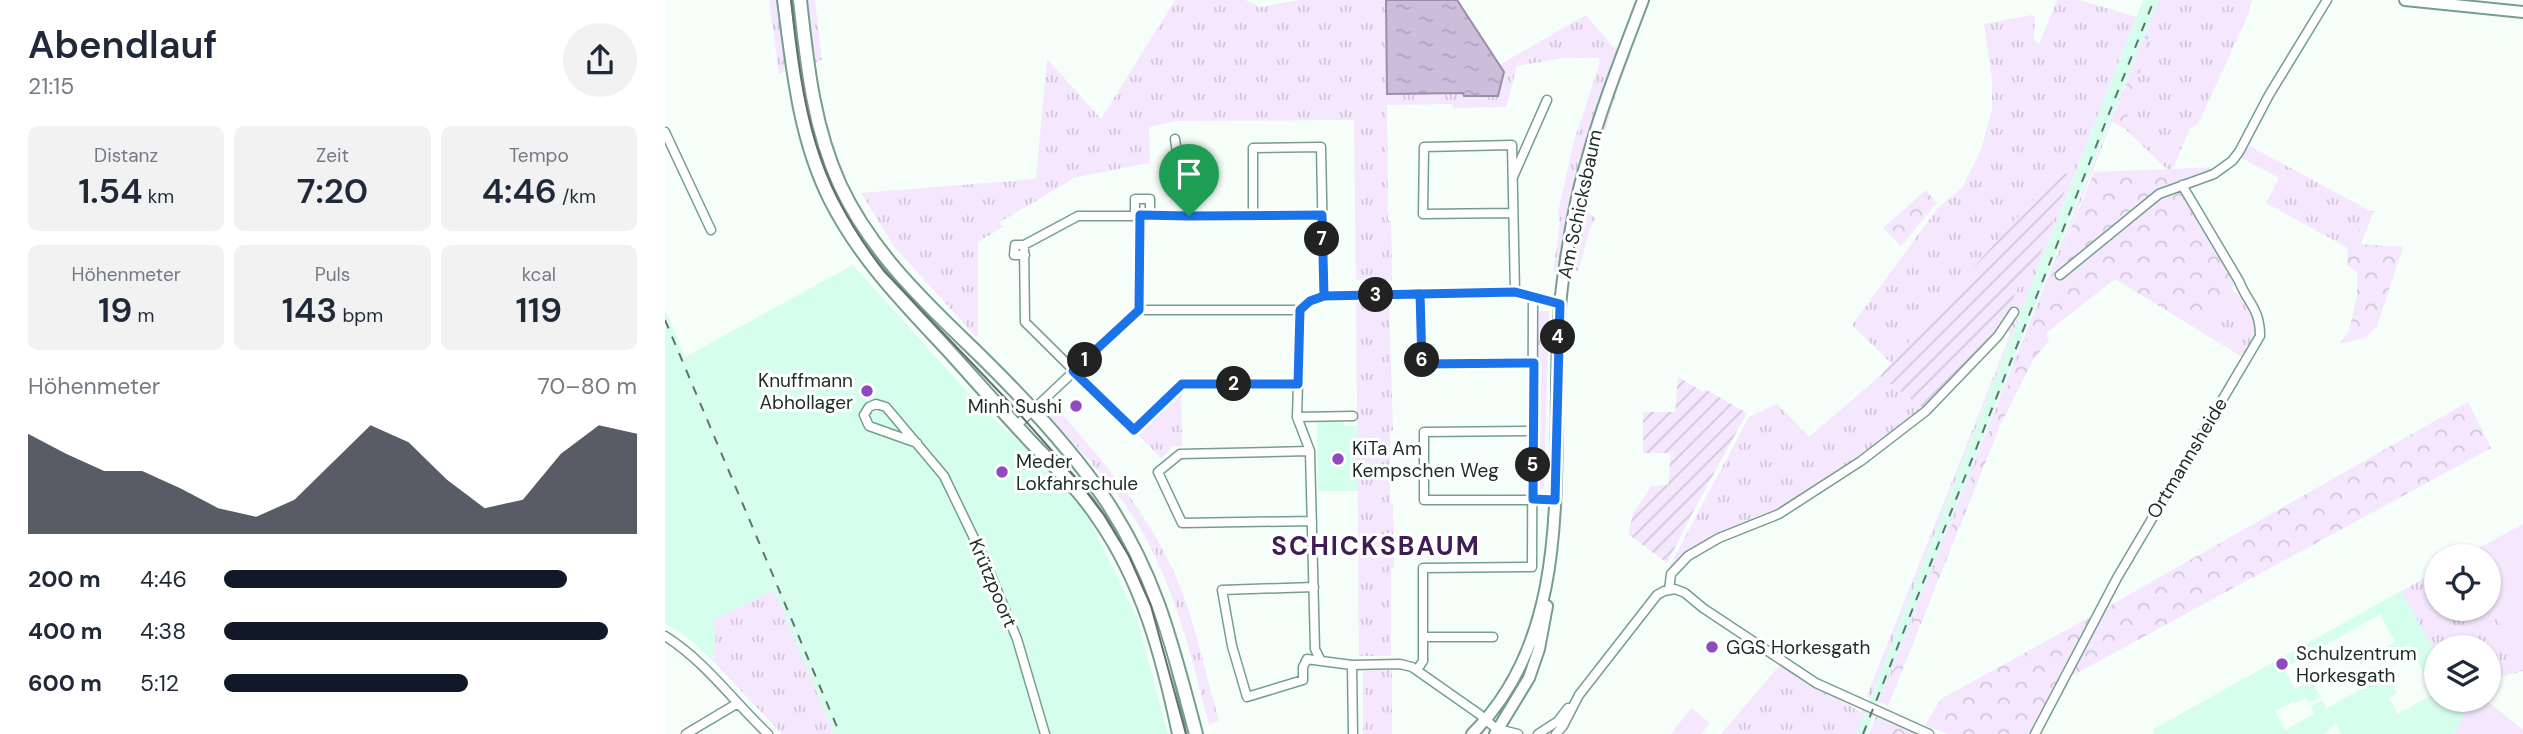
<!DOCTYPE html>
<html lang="de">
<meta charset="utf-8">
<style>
:root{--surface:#fff;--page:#f2f2f3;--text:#1f2937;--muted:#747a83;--accent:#111827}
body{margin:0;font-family:"DM Sans",sans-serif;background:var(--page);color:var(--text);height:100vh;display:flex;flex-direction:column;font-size:26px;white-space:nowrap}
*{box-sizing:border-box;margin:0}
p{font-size:23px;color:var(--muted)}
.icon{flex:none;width:38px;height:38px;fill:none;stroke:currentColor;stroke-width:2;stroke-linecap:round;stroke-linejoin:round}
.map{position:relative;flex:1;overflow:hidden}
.panel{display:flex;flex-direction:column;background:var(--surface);width:665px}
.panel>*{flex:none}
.fabs{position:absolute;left:1759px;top:544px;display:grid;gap:14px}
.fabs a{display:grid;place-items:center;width:77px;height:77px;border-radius:50%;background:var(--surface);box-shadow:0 2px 5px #0004;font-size:35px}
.pin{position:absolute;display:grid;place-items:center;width:60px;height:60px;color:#fff;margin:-72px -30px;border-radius:50% 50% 50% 0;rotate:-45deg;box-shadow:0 0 7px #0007}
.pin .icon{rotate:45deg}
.km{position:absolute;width:35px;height:35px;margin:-18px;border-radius:50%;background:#222;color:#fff;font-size:19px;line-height:35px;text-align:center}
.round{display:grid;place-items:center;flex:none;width:74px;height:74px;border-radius:37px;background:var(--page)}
.head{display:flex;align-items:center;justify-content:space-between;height:119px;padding:0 28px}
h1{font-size:38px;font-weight:600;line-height:52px}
.stats{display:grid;grid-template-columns:repeat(3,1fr);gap:10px;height:119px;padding:7px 28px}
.stats div{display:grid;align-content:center;border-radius:10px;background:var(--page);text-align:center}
.stats b{font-size:35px;font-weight:600}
.stats small{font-size:19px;font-weight:400}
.stats p{font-size:19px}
.chart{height:196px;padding:14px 28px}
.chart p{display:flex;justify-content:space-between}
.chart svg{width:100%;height:126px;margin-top:7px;fill:var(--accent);opacity:.7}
ul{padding:0 28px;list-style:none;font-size:23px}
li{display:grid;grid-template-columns:112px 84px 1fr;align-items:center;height:52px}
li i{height:18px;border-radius:9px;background:var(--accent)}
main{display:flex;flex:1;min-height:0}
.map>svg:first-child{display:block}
</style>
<main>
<section class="panel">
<div class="head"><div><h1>Abendlauf</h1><p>21:15</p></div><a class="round"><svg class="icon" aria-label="share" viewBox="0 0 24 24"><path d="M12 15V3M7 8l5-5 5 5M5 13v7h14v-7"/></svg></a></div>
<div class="stats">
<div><p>Distanz</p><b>1.54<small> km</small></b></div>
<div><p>Zeit</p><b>7:20</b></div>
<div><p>Tempo</p><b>4:46<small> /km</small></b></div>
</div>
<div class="stats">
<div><p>Höhenmeter</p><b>19<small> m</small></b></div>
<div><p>Puls</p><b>143<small> bpm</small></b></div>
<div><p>kcal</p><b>119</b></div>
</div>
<div class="chart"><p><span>Höhenmeter</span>70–80 m</p>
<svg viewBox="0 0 160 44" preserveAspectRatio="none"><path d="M0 44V9L10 16L20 22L30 22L40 28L50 35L60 38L70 32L80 19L90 6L100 12L110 25L120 35L130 32L140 16L150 6L160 9V44z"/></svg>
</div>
<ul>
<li><b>200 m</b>4:46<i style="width:83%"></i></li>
<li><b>400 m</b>4:38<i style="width:93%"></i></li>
<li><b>600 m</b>5:12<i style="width:59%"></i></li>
</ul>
</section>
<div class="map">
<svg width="1858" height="734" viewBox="0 0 1858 734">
<defs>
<pattern id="grass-tufts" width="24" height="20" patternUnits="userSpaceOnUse" patternTransform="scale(1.75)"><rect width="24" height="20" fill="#f4e7fe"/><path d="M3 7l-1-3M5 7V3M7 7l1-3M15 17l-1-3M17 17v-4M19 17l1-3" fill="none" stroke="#d1c6da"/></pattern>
<pattern id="forest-crowns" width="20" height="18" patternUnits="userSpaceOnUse" patternTransform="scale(1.75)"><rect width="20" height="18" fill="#f4e7fe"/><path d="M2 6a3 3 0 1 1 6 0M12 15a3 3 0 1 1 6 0" fill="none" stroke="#d1c6da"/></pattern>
<pattern id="garden-furrows" width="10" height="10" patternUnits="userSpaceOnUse" patternTransform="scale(1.75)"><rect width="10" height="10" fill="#f4e7fe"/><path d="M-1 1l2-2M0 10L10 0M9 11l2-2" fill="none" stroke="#d1c6da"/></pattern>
<pattern id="water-ripples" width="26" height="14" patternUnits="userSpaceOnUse" patternTransform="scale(1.75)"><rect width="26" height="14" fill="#cdbcdb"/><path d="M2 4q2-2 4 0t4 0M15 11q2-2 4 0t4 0" fill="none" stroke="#b0a2bc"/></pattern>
</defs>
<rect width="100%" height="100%" fill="#f6fefa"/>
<path fill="#d5feed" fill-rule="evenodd" d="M 1478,0 L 1494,0 L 1381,278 L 1201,734 L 1191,734 Z
M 188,265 L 314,405 L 378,464 L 421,513 L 472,618 L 503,734 L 169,734 L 109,590 L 51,638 L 47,660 L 19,635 L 0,624 L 0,309 L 20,357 Z
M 652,420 L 679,420 L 680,426 L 692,426 L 693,491 L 653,491 Z
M 1736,591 L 1771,653 L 1771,700 L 1797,700 L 1802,709 L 1789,734 L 1676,734 L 1671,724 L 1659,734 L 1489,734 L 1487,730 ZM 1715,614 L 1730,642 L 1715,651 L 1719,659 L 1743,645 L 1770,693 L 1733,714 L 1724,698 L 1732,693 L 1720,672 L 1711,669 L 1690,682 L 1694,690 L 1662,708 L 1657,700 L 1646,706 L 1649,714 L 1620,730 L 1610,711 L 1629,701 L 1630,703 L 1641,698 L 1644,703 L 1656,697 L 1646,680 L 1630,689 L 1619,669 Z"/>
<path fill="url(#grass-tufts)" d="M 104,0 L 115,0 L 124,70 L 114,74 Z
M 139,0 L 150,0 L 157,60 L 147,64 Z
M 510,0 L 580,0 L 595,7 L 634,0 L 721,0 L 722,94 L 798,93 L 799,96 L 839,72 L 834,65 L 921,15 L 947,46 L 955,49 L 895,271 L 888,272 L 895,223 L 893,212 L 909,141 L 935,62 L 933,58 L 898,58 L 852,66 L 841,107 L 788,108 L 787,104 L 722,105 L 723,220 L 726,221 L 727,280 L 691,280 L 689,120 L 509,121 L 484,127 L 485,163 L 411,177 L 335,222 L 338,227 L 313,242 L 313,335 L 311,337 L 228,245 L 196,193 L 371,179 L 382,59 L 436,119 Z
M 1392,0 L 1415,0 L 1471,17 L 1205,699 L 1202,697 L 1203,693 L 1345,335 L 1339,323 L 1353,287 L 1371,265 L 1407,173 L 1394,174 L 1341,230 L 1226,363 L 1187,325 L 1272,209 L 1297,188 L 1316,150 L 1327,109 L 1327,81 L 1319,24 L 1367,15 L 1370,17 L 1369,40 L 1374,44 Z
M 1494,0 L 1587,0 L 1583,15 L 1533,124 L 1525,128 L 1508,169 L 1502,169 L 1460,129 L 1488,16 L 1387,275 L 1392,272 L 1396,279 L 1383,285 L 1215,704 L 1213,702 Z
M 963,52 L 966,54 C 946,105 931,157 921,211 L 931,218 L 926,226 L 913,271 L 905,270 L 923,175 L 937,126 Z
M 1583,145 L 1705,211 L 1683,248 L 1601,203 L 1614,178 L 1575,157 Z
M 1570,292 C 1593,312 1596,330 1581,356 L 1538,330 L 1557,300 Z
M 695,299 L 696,302 L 724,302 L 728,430 L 725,431 L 725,503 L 728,504 L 729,567 L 726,568 L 726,656 L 694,656 L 691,300 Z
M 871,311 L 884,311 L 879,489 L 873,489 Z
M 1215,376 L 1258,408 C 1212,445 1163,481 1112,510 C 1074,532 1035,536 1003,569 L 1084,417 L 1112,404 L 1144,437 Z
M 516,388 L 517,446 L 508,446 L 496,458 L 471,433 Z
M 390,406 C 436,458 480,509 509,572 C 530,619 540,672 554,721 L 544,724 C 526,655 509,583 471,521 C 447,483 415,451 385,417 Z
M 1771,572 L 1771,609 L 1824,609 L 1824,602 L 1850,649 L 1858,645 L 1858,671 L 1824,680 L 1824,648 L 1771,648 L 1771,653 L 1736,591 Z
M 109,590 L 169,734 L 117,734 L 47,660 L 51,638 L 48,620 Z
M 1115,665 L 1196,712 L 1198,708 L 1201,710 L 1191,734 L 1056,734 Z
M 727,670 L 727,734 L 698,734 L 698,671 Z"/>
<path fill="url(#forest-crowns)" d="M 1491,7 L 1460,129 L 1447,122 Z
M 1556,167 L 1506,185 L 1481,198 L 1386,277 L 1429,172 Z
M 1513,189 L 1571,283 L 1566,289 L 1570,292 L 1557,300 L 1538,330 L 1581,356 L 1579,358 L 1450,279 L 1381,333 L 1384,341 L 1368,360 L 1335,426 L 1223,706 L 1216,702 L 1383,285 L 1396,279 L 1489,202 Z
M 1261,190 L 1272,203 L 1236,246 L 1218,228 Z
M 1705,211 L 1709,211 L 1696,244 L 1738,247 L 1712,326 L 1700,338 L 1674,344 L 1684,331 L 1692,295 L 1692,272 L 1682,265 L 1683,248 Z
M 1803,402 L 1826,448 L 1401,679 L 1437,610 Z
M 1430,614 L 1367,734 L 1283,734 L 1260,725 L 1276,699 Z
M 1211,716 L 1253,734 L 1204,734 Z"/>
<path fill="url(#garden-furrows)" d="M 1407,173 L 1371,265 L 1353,287 L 1339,323 L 1258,408 L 1215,376 L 1341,230 L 1394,174 Z
M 1013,377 L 1038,392 L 1040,389 L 1082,413 L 1031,506 L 1002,563 L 963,534 L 968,514 L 986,486 L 1003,485 L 1006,453 L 978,453 L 978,412 L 1010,412 Z"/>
<path fill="#f4e7fe" d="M 1858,524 L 1858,645 L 1850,649 L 1824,602 L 1824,556 L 1799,556 Z
M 1817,700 L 1821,700 L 1858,730 L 1858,734 L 1789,734 L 1802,709 Z
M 1026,708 L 1045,723 L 1036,734 L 1006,734 Z"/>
<path fill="url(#water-ripples)" stroke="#9891a5" stroke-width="2" d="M 721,0 L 792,0 L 839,72 L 833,96 L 799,96 L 798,93 L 722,94 Z"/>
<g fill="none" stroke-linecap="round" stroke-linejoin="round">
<g stroke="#769e8e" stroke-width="11">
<path id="minor" d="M 0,132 L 46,230
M 510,139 L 512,153 L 523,153 L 524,216
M 848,177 L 882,100
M 847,213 L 758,214 L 759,147 L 847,145 L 850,292
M 470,215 L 470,199 L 485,199 L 485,216
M 657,215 L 588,216 L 588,148 L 656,147 L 659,296
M 588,216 L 413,216 L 359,245 L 360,322 L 469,430 L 517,384 L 633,384
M 359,245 L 350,245 L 349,255 L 360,255
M 1395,275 L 1494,194 L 1549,174 L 1567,161 L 1574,152 L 1604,95 L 1662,0
M 755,294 L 757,364 L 869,363
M 474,310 L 475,215
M 635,310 L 632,417 L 645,451 L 650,649 L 656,661 L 687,665 L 735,664 L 747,667 L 814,714 L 835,732
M 632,417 L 688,416
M 352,425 L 474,310 L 635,310 L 645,301 L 659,296 L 850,292 L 895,304
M 869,431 L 759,432 L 759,500 L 890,500
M 252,443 L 204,426 L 199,415 L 204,407 L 211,404 L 221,407 L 279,476 L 321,563 L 352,639 L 380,734
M 645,451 L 515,454 L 493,472 L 517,523 L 647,521
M 649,587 L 557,590 L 567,646 L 582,697 L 638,680 L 638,667 L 642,659 L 656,661
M 1004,590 L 1006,574 L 1023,556 L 1054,538 L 1114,514 L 1196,461 L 1261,411 L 1333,336 L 1349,312
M 0,636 C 41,662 68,701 103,734
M 758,637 L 758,568 L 867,567 L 868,296
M 687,665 L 688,734
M 752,670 L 758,661 L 758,637 L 828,637
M 833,729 L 853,734
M 21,734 L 73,703
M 873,734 L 893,721 L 903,708
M 891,734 L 898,726 L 914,695 L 992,595 L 999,591 L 1010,589 L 1020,593 L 1038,608 L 1151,683 L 1264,734
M 1370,734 L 1452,578 L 1595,336 C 1595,308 1583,304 1574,281 L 1517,185"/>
</g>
<g stroke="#769e8e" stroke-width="14">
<path id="tertiary" d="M 1740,0 L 1858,12
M 807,734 C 925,618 878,426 898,279 C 904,239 910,198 922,160 C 937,105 958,53 978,0
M 830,734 L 864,678 L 874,649 L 882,606"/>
</g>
<g stroke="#769e8e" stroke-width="16">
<path id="secondary" d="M 119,0 C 128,68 134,137 165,199 C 194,257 238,302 282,349 C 310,380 338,412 367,443 C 390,467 415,490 433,518 C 478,582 498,658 514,734
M 135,0 C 142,63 148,126 175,185 C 204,247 251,294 300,341 C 350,389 401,442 440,499 C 492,577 507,645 531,734"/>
</g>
<use href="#minor" stroke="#fff" stroke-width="8"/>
<use href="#tertiary" stroke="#fff" stroke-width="10"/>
<use href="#secondary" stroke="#fff" stroke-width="12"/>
<path stroke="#64716b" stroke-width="2" d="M 126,0 C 138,110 149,181 219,271 L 343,401 L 411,478 L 439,515 L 464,556 L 486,606 L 521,734"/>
<path stroke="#64716b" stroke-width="2" stroke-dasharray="9 9" stroke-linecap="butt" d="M 0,320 L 175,734
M 1198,734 L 1489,0"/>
</g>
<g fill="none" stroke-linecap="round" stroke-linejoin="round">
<g stroke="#fff" stroke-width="14">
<path id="route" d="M 524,216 L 475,215 L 474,310 L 408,371 L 469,430 L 517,384 L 633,384 L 635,310 L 645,301 L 659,296 L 708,295 L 850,292 L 895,304 L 890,500 L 868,499 L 869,363 L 757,364 L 755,294 L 659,296 L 657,215 L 524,216"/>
</g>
<use href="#route" stroke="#1a73e8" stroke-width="9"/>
</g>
<g fill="#914abd" stroke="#fff" stroke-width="2.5">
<circle cx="202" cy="391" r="7"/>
<circle cx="411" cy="406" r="7"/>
<circle cx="673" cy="459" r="7"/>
<circle cx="337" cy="472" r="7"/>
<circle cx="1047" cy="647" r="7"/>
<circle cx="1617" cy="664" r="7"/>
</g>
<g text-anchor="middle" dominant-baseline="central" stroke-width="6" stroke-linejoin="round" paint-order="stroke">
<g font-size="19" fill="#1d2d26" stroke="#fff">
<text transform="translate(915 204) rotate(-78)">Am Schicksbaum</text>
<text transform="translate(1522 458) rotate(-59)">Ortmannsheide</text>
<text transform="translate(328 583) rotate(67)">Krützpoort</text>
</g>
<g font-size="19" fill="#1d2d26" stroke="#fff" text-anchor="start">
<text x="188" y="380" text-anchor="end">Knuffmann<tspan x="188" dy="22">Abhollager</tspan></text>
<text x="397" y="406" text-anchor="end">Minh Sushi</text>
<text x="687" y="448">KiTa Am<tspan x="687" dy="22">Kempschen Weg</tspan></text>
<text x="351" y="461">Meder<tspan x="351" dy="22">Lokfahrschule</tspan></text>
<text x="1061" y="647">GGS Horkesgath</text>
<text x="1631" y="653">Schulzentrum<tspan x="1631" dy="22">Horkesgath</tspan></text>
</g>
<g font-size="26" font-weight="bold" letter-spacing="2" fill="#3f1d54" stroke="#fff">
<text x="711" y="546">SCHICKSBAUM</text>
</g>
</g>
</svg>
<div class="fabs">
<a><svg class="icon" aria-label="locate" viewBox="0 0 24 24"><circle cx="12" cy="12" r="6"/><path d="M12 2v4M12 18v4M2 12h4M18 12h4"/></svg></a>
<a><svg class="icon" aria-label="layers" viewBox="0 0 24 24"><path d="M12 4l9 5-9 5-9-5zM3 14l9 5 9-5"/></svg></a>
</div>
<div class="pin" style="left:524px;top:216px;background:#1e9e55"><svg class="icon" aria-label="arrive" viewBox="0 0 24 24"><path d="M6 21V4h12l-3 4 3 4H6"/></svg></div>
<b class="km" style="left:420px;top:360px">1</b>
<b class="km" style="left:569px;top:384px">2</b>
<b class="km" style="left:711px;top:295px">3</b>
<b class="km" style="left:893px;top:337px">4</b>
<b class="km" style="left:868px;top:465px">5</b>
<b class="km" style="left:757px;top:360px">6</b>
<b class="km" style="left:657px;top:239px">7</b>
</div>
</main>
